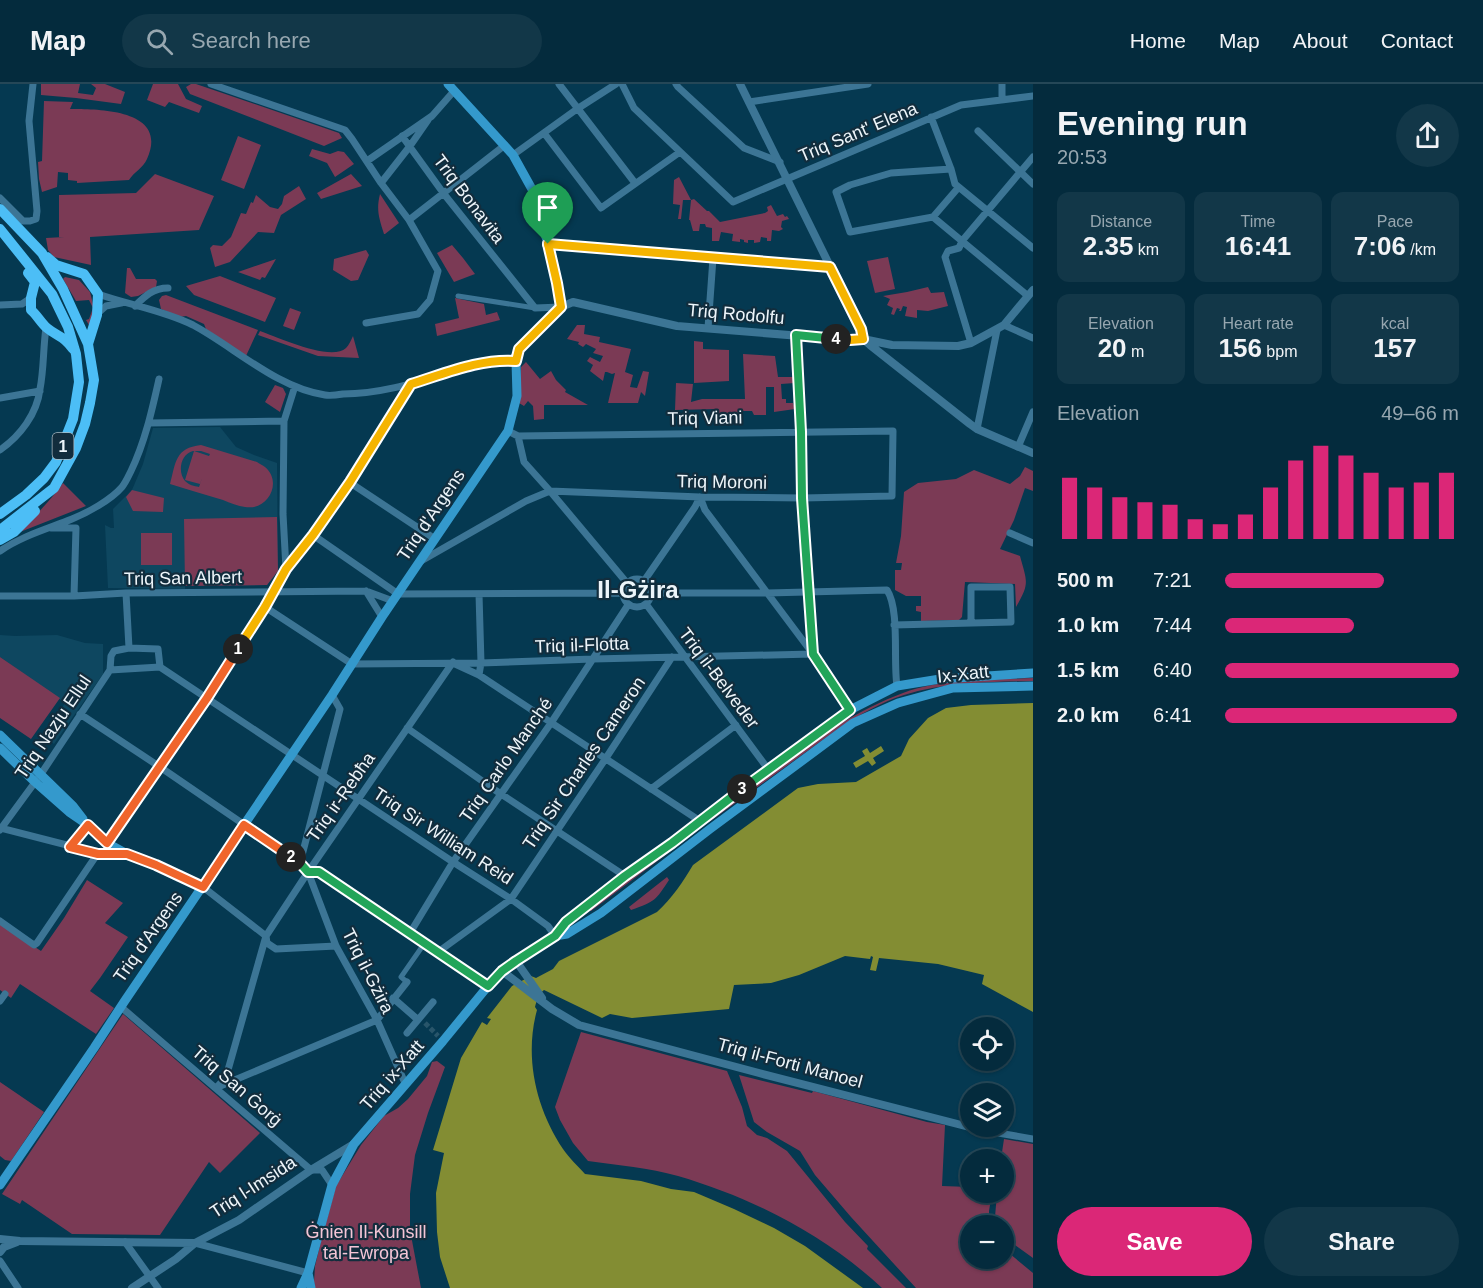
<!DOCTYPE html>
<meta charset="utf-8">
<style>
:root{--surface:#042b3d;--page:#123748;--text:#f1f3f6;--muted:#97a7b0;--line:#254757;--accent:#db2777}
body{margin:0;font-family:Helvetica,sans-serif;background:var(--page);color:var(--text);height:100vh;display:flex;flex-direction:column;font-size:22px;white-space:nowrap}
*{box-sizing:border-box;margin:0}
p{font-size:20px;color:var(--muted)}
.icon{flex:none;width:33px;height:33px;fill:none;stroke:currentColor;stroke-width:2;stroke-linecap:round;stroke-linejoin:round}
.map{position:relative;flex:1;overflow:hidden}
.drawer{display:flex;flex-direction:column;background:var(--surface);width:450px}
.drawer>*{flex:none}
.buttons{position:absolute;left:960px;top:933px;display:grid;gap:12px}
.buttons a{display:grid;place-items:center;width:54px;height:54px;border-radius:50%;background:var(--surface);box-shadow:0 2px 4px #0004,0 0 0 2px var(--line);font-size:30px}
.pin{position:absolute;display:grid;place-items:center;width:51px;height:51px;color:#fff;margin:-62px -26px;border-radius:50% 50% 50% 0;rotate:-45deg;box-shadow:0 0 6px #0007}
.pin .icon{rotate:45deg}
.km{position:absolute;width:30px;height:30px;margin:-15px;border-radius:50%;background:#222;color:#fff;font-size:16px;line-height:30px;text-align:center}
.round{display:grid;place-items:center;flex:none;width:63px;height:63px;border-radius:32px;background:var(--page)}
.head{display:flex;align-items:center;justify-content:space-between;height:102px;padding:0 24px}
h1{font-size:33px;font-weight:800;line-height:45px}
.stats{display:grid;grid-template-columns:repeat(3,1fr);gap:9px;height:102px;padding:6px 24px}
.stats div{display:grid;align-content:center;border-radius:12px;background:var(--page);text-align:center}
.stats b{font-size:26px;font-weight:800}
.stats small{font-size:16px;font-weight:400}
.stats p{font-size:16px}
.chart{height:168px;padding:12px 24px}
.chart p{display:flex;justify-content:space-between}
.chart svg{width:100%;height:108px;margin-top:6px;stroke:var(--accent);stroke-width:6}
.button{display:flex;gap:12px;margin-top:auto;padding:12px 24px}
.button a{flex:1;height:69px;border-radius:36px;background:var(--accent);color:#fff;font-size:24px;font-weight:800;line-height:69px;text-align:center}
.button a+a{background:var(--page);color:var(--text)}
ul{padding:0 24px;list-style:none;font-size:20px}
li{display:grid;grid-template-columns:96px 72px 1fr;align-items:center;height:45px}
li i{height:15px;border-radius:8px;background:var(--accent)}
header{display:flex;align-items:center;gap:36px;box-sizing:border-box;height:84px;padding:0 30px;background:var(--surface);border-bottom:2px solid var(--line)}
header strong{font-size:28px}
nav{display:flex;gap:33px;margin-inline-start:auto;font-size:21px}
.search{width:420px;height:54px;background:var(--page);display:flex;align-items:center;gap:15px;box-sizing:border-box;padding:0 21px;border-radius:33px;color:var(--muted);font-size:22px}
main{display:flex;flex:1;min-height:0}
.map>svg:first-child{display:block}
</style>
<header>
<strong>Map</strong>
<div class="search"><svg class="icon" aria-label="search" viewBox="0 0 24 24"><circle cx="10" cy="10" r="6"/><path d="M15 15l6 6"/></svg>Search here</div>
<nav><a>Home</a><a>Map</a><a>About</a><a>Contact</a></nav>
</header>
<main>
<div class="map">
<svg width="1033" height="1204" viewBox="0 0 1033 1204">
<rect width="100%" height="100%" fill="#053951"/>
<path fill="#0e4760" d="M 220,343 L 236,363 L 254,371 L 277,379 L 278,487 L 267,501 L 185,502 L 185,505 L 108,504 L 105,441 L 111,444 L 114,444 L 113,425 L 132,406 L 143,380 L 153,344 Z
M 0,551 L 15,552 L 57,551 L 85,559 L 103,560 L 103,590 L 54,660 L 44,652 L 65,619 L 0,573 Z"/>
<path fill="#7b3a55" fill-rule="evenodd" d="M 41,0 L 80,0 L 78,9 L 93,11 L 96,4 L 91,0 L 105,0 L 125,8 L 121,20 L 76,14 L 41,11 Z
M 153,0 L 178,0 L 186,15 L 202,22 L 199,29 L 169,18 L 165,23 L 147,16 Z
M 191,0 L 196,0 L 339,49 L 342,54 L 324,62 L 190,10 L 186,3 Z
M 44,17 L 73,18 L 70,25 C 101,25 169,26 147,75 C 143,84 134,88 129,96 L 77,99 L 77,97 L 68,96 L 68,89 L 58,88 L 57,103 L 42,108 L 39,95 L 38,78 L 42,77 Z
M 238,52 L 261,61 L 244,105 L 221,96 Z
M 312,65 L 330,70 L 338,67 L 344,68 L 354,80 L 335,93 L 327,79 L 309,72 Z
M 155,90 L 214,112 L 199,146 L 90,153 L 91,181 L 54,173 L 48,166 L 46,154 L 64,153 L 59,153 L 59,111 L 136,109 Z
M 351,90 L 362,102 L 321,115 L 317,109 Z
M 679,93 L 691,116 L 683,116 L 681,135 L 678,135 L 680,121 L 673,120 L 674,96 Z
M 299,102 L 306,115 L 281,131 L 274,149 L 258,148 L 230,178 L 215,183 L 210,164 L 213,161 L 222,162 L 231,153 L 241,129 L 246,130 L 251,118 L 253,119 L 256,111 L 270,123 L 278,125 L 282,120 L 284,112 Z
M 380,110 L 399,139 L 385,150 L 384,150 C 379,134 376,126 380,110 Z
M 694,115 L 707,127 L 709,127 L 720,138 L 765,129 L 768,127 L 767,123 L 771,121 L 777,132 L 783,130 L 785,133 L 787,132 L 789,135 L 782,137 L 781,143 L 783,145 L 779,147 L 772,146 L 771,157 L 767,157 L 767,154 L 761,153 L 760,158 L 754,159 L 754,156 L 748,156 L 748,159 L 744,158 L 744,156 L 740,155 L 740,158 L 732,157 L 733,150 L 721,148 L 719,157 L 712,157 L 712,144 L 706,143 L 705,140 L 700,140 L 699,147 L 693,147 L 690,136 L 689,136 L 691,116 Z
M 452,161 L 463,174 L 475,190 L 454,198 L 437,169 Z
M 366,166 L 369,171 L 358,196 L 351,197 L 333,186 L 334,175 Z
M 888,173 L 895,205 L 875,209 L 867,177 Z
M 276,175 L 265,194 L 262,193 L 260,196 L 238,188 Z
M 127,184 L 130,184 L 136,195 L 155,195 L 157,197 L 156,203 L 138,212 L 131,213 L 125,209 Z
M 220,192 L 276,214 L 265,238 L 194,211 L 186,202 Z
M 65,193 L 79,196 L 90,208 L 95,228 L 89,241 L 86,236 L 89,235 L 93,224 L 89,216 L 76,217 L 63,195 Z
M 928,203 L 931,209 L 944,208 L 948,222 L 928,227 L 917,226 L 917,234 L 905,232 L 907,223 L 903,222 L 901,227 L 899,227 L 900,225 L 897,224 L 894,231 L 891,230 L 893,224 L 887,221 L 890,215 L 883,212 L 907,208 Z
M 166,211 L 258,246 L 246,272 L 206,245 L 204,240 L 186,232 L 180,233 L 161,225 L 159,216 L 162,212 Z
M 455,214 L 484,220 L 486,231 L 497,228 L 500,236 L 437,252 L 435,240 L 459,234 Z
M 290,224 L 301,228 L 294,246 L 283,242 Z
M 577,241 L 585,241 L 584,250 L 600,253 L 599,258 L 631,265 L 625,288 L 633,291 L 630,303 L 637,304 L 643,287 L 649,288 L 645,312 L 641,308 L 638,319 L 608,319 L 615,289 L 612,290 L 607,288 L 605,288 L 603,297 L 590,287 L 593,281 L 587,277 L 590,273 L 600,278 L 603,272 L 593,269 L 596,265 L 586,260 L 583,263 L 578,260 L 579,258 L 567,255 Z
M 260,247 C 277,253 331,278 346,264 C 349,261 351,256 353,252 L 359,274 L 318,272 L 258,251 Z
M 694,257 L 703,258 L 703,265 L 729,266 L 729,297 L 694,299 Z
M 743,270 L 775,272 L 778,293 L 794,293 L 795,299 L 781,300 L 782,315 L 786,315 L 786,319 L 793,319 L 795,325 L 774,328 L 774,303 L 766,303 L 766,331 L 754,331 L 752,327 L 740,327 L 738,332 L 717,330 L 717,325 L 675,326 L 676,299 L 693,300 L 691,318 L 702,315 L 745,315 Z
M 526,278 L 540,295 L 551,287 L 556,296 L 566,306 L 565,308 L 588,321 L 544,321 L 544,335 L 534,336 L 533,322 L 528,317 L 524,322 L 519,319 L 521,283 Z
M 275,301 L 283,304 L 286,310 L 280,328 L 265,318 Z
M 201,361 L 257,378 C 259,380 263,381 265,383 C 283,398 268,427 245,423 C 238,422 230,419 223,416 C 205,411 187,405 170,400 C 176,378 175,364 201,361 ZM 193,367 L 201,367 L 210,370 L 209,372 L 194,367 L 185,396 L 200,400 L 203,392 L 199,403 C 194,402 189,401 185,397 C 177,387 181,370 193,367 Z
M 1025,383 L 1033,387 L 1033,407 L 1025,404 L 1014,436 L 1000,465 L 1020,472 C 1027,498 1030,499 1016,523 L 1015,500 L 965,498 L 962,533 L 959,536 L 921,537 L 921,528 L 916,527 L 916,522 L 921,522 L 921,512 L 906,512 L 895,506 L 895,486 L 901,486 L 902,479 L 896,479 L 901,452 L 904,408 L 918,399 L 956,395 L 974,386 L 1010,400 L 1020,392 Z
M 63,399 L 86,422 L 15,450 C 34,434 49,418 63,399 Z
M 132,406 L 164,414 L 163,428 L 133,427 L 126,413 Z
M 277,433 L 278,487 L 267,501 L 185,502 L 184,435 Z
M 141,449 L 172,449 L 172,481 L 141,481 Z
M 0,573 L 60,614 L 31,655 L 0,634 Z
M 1033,594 L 1033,597 C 990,598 946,598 904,611 C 882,618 861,630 842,642 L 709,738 L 707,736 L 840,640 C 860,628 881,617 903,609 C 944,594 990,596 1033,594 Z
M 667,767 L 668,769 L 591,827 L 589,825 Z
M 667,793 L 669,796 C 655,817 656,817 631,826 L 629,823 Z
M 87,796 L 123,819 L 105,839 L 128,853 L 100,894 L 90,907 L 114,924 L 96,950 L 20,900 L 11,914 L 0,906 L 0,840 L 41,867 L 64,834 Z
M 123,930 L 260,1049 L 220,1089 L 209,1078 L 160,1151 L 72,1150 L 22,1116 L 20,1120 L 2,1110 Z
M 581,948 L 727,987 L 742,1023 L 747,1042 L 757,1051 L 767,1054 L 787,1067 L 845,1138 L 868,1162 L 867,1165 L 906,1204 L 882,1204 C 825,1151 753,1114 678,1092 C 649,1084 618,1081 588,1077 L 573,1059 L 560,1036 L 555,1023 Z
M 437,977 L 445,983 L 428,1029 L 415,1071 L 410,1110 L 410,1146 L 421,1204 L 315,1204 L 314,1198 L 315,1182 L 322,1153 L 336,1102 L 361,1061 L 384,1032 L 398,1024 L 408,1015 L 427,992 L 432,978 Z
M 739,991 L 812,1009 L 813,1007 L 927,1038 L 945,1041 L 942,1102 L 970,1103 L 970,1108 L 992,1109 L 989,1127 L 989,1141 L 970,1142 L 970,1174 L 1004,1174 L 1004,1165 L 1033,1189 L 1033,1204 L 916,1204 L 851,1133 L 815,1091 L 800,1067 L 767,1048 L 754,1038 Z
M 0,998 L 44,1028 L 11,1077 L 5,1076 L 0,1072 Z
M 1004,1055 L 1033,1060 L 1033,1174 L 1004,1153 L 1004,1142 L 997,1141 L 995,1133 L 997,1109 L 1004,1108 L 1004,1076 L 1001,1075 Z"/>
<path fill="#838d33" d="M 1033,619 L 1033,928 L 982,900 L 984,891 L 938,880 L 879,874 L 876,887 L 870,886 L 873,873 L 871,872 L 870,875 L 845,872 L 799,891 L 771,899 L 734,901 L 729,925 L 632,934 L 610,930 L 602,934 L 544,906 C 539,909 536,918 535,923 L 537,926 C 524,973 536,1025 563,1065 C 569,1074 578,1082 585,1090 L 641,1097 L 671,1105 L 694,1108 L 734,1125 L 774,1144 L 805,1162 L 863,1204 L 450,1204 L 440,1173 L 437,1148 L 436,1109 L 444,1069 L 433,1066 L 461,974 L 482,938 L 487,941 L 491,935 L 487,934 L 512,902 L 531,892 L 536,894 L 553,885 L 559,877 L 657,828 C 672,814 683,798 693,781 L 798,704 L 818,700 L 856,698 L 901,672 L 909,655 L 928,634 L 946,624 L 971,621 Z
M 881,662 L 884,667 L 873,674 L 876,679 L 872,682 L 868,677 L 856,684 L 853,679 L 865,672 L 862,667 L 867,664 L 870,669 Z"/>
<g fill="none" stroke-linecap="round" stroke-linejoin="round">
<path stroke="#28556a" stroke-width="5" stroke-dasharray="5 2.5" stroke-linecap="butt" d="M 425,939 L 438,952"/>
<path stroke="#3c7595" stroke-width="5" d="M 458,212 L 535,224
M 407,898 L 401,893 L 424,860"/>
<path stroke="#3c7595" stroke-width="7" d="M 211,0 L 345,46 L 352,55 L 381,99 L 409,136 L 438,187 L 430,216 L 418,230 L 366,239
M 559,0 L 635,99
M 622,0 L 634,24 L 733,118 L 961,21 L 1033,12
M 676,0 L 678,3 L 744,64 L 780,78
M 1002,0 L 1002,15
M 749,18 L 868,0
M 931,33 L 951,85 L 955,100 L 1033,164
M 978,47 L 1033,100
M 544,49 L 601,124 L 680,68
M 402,52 L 444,110 L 535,224 L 561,223
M 513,71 L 577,25 L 616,0
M 367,77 L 432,32 L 454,7
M 951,85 L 891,89 L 850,101 L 836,108 L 850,148 L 933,133 L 1028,212
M 381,99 L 410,62 L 428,36
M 0,114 L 23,137 L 30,137 L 36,135 L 37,127 L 29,37 L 33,0
M 933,133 L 958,104
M 409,136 L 505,61
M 548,160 L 830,184
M 98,210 C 129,221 163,226 193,241 C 234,263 277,304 325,311 C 330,312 337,311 343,310 C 379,310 415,299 449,289 C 472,282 493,275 516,277
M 0,221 L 22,220 L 31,214
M 135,222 C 145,212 153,204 168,204
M 97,230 L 106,222 L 121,219
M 1004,241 L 1033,254
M 708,244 L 713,174
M 796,251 L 801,348 L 803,414 L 813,570
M 971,259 L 945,173 L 948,167 L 959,164 L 962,157 L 1033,73
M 0,314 L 40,307
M 149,339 L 284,337
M 977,345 L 997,246
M 518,352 L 524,378 L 550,407 L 627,499
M 1018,363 L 1033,328
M 0,366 C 20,352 37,330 40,305 C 44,285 43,264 46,244
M 349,398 L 435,455
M 700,413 L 705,426 L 813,570 L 850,626
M 51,444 L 76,444 L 74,512
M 1010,449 L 1033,459
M 313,451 L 398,510 L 623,509
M 0,467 C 22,452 47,445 72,435 C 87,429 111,416 122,403 C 126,398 128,393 131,387 C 145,358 152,326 159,295
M 421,477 L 526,417 L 550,407 L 700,413 L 803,414 L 892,412 L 893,347 L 518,352 L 508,347
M 286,485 L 283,430 L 284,337 L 295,302
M623 509a14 14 0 1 1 28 0a14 14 0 1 1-28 0Z
M 644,497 L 695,423 L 700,413
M 366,507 L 382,533
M 126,509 L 129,564
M 651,509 L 767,509 L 887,506 C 900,526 893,577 897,602
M 0,512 L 74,512 L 126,509 L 366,507 L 393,517
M 646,520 L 768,685
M 265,523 L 352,580 L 481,579 L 593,575 L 813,570
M 894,541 L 1011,538 L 1010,503 L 971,503 L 971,539
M 455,580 L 479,591 L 700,737
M 160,583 L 453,778 L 511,815 L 548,842 L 555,852
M 479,591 L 481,579 L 479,510
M 80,630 L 160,683 L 300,779 L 308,788 L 336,862 L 377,936 L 405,999
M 407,644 L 495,706 L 625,792
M 651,705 L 736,641
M 0,744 L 98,769 L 126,770
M 0,746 L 41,690 L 110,586 L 111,572 L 114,567 L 129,564 L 158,565 L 160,583 L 110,586
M 107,759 L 205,616 L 265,523 L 286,485 L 313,451 L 349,398 L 411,300
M 70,763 L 88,741
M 300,779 L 340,625 L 332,611
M 308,788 L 319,788 L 488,902
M 203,803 L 266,852 L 267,859 L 276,865 L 336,862
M 0,837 L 34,861 L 37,859 L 98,769
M 410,849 L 453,778 L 551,639 L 628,521
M 438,868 L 511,815 L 606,674 L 672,573
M 393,914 L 417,935
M 0,917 L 5,910
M 121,923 L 311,1086 L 322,1086 L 332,1101
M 407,949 L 433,918
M 218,1003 L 377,936 L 407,898
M 216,1004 L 226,993 L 266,852 L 308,788 L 453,578
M 981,1046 L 1033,1055
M 125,1158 L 158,1204
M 195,1159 L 308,1189
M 0,1177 L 18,1204"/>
<path stroke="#3c7595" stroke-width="8" d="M 740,0 L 861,245 L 863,255 L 870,261 L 970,340 L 977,345 L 1033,369
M 561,223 L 573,218 L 677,242 L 850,256 L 863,255 L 892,261 L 958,262 L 971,259 L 1004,241 L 1033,206
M 516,877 L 542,914
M 502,887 L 552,925 L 579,941 L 759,989 L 981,1046
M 0,1155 L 20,1157 L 195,1159 L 239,1136 L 311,1086 L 354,1060
M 0,1168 L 4,1163 L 17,1158
M 132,1204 L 176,1175 L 195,1159"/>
<path stroke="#3499cc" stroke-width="9" d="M 0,651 L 73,722 L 83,735
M 0,664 L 35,698 L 69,728 L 88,741 L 107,759 L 127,770 L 156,781 L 203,803
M 555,852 L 567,850 L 601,829 L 710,745 L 853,639 L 898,619 L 953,604 L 1033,602
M 0,1101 L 94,964 L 124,918 L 332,611 L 382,533 L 508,347 L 517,312 L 516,277 L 519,265 L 561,223 L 557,199 L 548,160 L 533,107 L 513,71 L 448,0
M 308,1189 L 311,1204
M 301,1204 L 308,1189 L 332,1101 L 354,1060 L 443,957 L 488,902 L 502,887 L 516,877 L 555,852 L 566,838 L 625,792 L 672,758 L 768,685 L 850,626 L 897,602 L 940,595 L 1033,589"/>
<path stroke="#4cbef6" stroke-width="10" d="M 0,125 L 42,169 L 63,205 L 88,260 L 94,296 L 90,319 L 85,340 L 76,364 L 54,404 L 0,446
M 0,145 L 52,210 L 68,243 L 76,270 L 79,298 L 73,335 L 56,378 L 44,394 L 26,411 L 0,430
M 47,173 L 56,181 L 84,190 L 98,210 L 97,231 L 88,260
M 28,189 L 35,198 L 31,214 L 31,226 C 37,231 41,239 47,244 C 58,253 64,252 73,265
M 0,456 L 14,448 L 35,427"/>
</g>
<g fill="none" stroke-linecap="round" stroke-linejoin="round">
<g stroke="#fff" stroke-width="12">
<path id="split-1" d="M 238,565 L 265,523 L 286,485 L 313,451 L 350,398 L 411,300 C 444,290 481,274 516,277 L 519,265 L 561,223 L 557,199 L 548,160"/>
</g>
<g stroke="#fff" stroke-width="12">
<path id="split-2" d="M 238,565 L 207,614 L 107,759 L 88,741 L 70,763 L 98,770 L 127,770 L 156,781 L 203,803 L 244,741 L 291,773"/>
</g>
<g stroke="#fff" stroke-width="12">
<path id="split-3" d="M 291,773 L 300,779 L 308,788 L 319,788 L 488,902 L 502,887 L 516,877 L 555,852 L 566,838 L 625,792 L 672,759 L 742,705"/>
</g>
<g stroke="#fff" stroke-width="12">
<path id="split-4" d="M 742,705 L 850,626 L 813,570 L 802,414 L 801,348 L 796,251 L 836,255"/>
</g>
<g stroke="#fff" stroke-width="12">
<path id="split-5" d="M 548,160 L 830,183 L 861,245 L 863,255 L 850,256 L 836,255"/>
</g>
<use href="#split-1" stroke="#f5b400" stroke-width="8"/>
<use href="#split-2" stroke="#f0652b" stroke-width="8"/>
<use href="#split-3" stroke="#22a559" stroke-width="8"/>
<use href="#split-4" stroke="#22a559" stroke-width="8"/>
<use href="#split-5" stroke="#f5b400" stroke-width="8"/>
</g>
<g text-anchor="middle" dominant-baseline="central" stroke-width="4.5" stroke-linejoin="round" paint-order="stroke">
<rect fill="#122d3d" stroke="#abb9c1" stroke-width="1.5" x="52.5" y="349" width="21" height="26" rx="4.5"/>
<g font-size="16" font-weight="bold" fill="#edf5fa">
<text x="63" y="362">1</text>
</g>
<g font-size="18" fill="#edf5fa" stroke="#122d3d">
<text transform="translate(858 48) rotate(-23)">Triq Sant' Elena</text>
<text transform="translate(469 115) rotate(53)">Triq Bonavita</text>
<text transform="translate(736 230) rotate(5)">Triq Rodolfu</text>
<text transform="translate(705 334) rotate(-1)">Triq Viani</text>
<text transform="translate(722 398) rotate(1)">Triq Moroni</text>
<text transform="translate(431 431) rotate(-56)">Triq d'Argens</text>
<text transform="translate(183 494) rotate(-1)">Triq San Albert</text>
<text transform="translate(582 561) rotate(-2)">Triq il-Flotta</text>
<text transform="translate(963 590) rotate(-6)">Ix-Xatt</text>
<text transform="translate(719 594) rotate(53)">Triq il-Belveder</text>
<text transform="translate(53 643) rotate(-56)">Triq Nazju Ellul</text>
<text transform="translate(506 676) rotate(-55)">Triq Carlo Manché</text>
<text transform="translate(584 679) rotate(-56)">Triq Sir Charles Cameron</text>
<text transform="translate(341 713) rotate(-55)">Triq ir-Rebħa</text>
<text transform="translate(443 752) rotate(33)">Triq Sir William Reid</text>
<text transform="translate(148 853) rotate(-55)">Triq d'Argens</text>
<text transform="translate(368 887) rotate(63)">Triq il-Gżira</text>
<text transform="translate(790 979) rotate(15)">Triq il-Forti Manoel</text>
<text transform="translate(392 991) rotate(-49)">Triq ix-Xatt</text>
<text transform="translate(237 1002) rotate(41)">Triq San Ġorġ</text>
<text transform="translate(253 1103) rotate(-33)">Triq l-Imsida</text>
</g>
<g font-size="18" fill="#f4c5d6" stroke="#122d3d">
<text x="366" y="1148">Ġnien Il-Kunsill<tspan x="366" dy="21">tal-Ewropa</tspan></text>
</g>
<g font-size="24" font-weight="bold" fill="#edf5fa" stroke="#122d3d">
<text x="638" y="505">Il-Gżira</text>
</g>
</g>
</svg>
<div class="buttons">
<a><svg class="icon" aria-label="locate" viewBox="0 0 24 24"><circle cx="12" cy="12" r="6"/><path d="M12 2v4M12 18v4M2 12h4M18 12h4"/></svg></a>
<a><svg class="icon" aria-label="layers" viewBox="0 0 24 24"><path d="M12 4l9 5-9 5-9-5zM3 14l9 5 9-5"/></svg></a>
<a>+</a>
<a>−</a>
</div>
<div class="pin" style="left:548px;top:160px;background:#1e9e55"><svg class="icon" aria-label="arrive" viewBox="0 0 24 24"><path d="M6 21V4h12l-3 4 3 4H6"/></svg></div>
<b class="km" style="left:238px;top:565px">1</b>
<b class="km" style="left:291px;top:773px">2</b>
<b class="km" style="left:742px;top:705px">3</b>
<b class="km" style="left:836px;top:255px">4</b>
</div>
<section class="drawer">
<div class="head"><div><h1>Evening run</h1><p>20:53</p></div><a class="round"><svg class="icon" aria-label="share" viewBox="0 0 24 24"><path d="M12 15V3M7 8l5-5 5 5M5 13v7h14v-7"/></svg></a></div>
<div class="stats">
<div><p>Distance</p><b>2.35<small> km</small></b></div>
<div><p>Time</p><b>16:41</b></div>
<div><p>Pace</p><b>7:06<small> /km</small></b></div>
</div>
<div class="stats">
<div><p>Elevation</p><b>20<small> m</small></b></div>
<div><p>Heart rate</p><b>156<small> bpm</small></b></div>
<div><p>kcal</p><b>157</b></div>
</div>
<div class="chart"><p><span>Elevation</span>49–66 m</p>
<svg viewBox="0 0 160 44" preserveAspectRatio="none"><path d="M5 44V19M15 44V23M25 44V27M35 44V29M45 44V30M55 44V36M65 44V38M75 44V34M85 44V23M95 44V12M105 44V6M115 44V10M125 44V17M135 44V23M145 44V21M155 44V17"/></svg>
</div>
<ul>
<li><b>500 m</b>7:21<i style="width:68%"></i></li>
<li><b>1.0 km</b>7:44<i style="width:55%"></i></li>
<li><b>1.5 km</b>6:40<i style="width:100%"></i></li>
<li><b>2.0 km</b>6:41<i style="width:99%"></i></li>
</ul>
<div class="button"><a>Save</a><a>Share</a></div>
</section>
</main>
